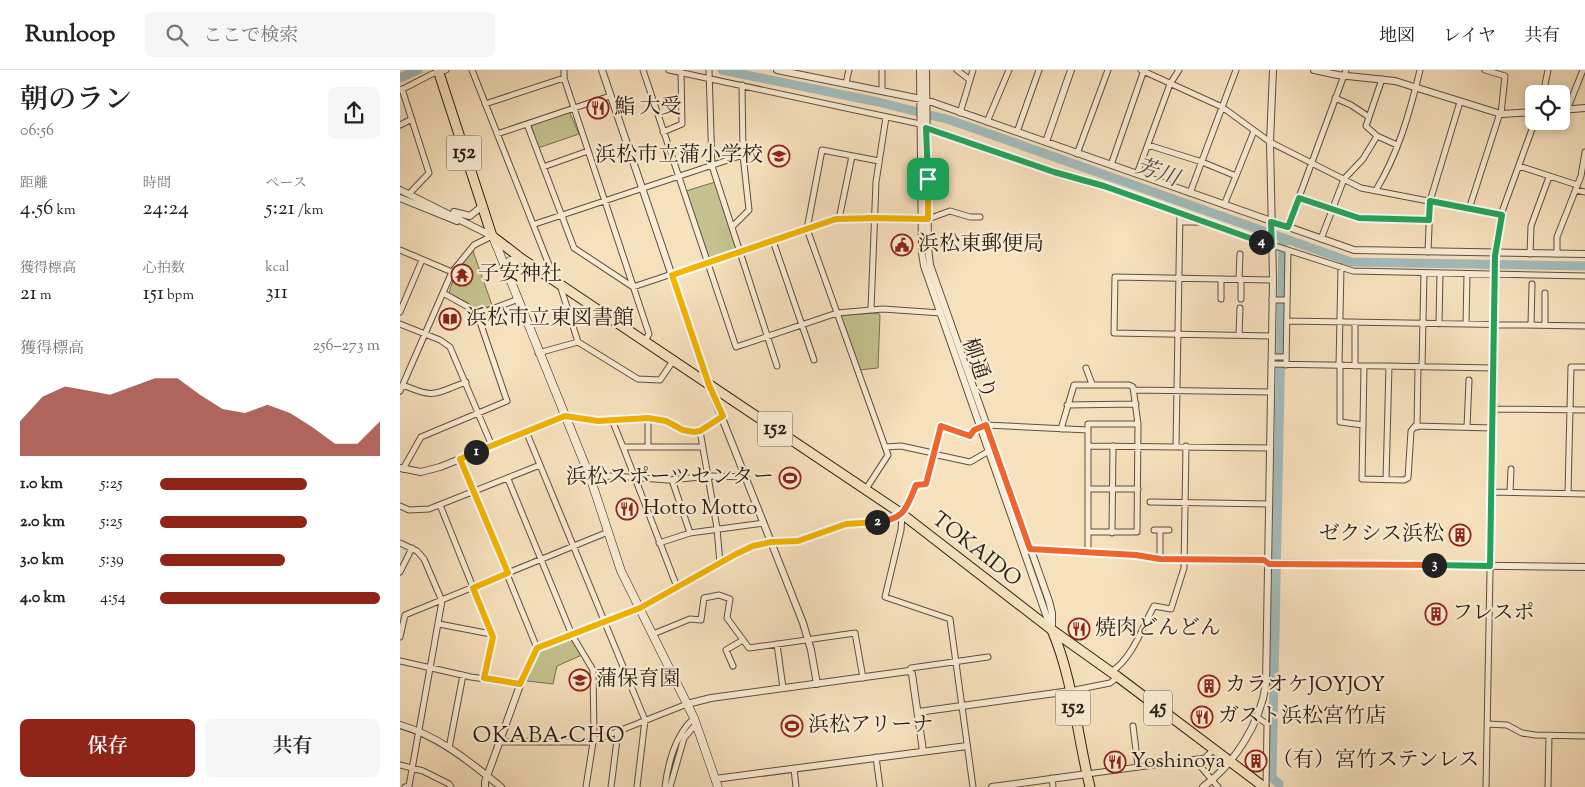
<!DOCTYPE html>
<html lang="ja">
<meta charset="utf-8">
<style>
:root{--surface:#fff;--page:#f6f6f6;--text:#222;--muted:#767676;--line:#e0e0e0;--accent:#8f2418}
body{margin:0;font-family:"Sorts Mill Goudy","Noto Serif JP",serif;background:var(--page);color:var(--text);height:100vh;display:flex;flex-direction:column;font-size:19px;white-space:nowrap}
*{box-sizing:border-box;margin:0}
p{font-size:16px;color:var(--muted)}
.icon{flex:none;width:28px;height:28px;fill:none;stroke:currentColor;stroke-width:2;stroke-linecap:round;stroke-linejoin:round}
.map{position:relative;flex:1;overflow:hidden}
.sheet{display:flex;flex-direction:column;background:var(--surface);width:400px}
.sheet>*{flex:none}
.tools{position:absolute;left:1125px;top:15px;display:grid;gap:10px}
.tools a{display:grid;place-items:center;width:45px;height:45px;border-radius:8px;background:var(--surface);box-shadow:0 2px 8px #0003;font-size:25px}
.pin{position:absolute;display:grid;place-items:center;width:42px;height:42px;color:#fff;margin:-21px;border-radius:10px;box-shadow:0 2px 8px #0006}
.km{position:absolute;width:25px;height:25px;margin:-12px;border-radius:50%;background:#222;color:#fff;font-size:14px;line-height:25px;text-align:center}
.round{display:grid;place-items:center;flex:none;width:52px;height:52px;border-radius:8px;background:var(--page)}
.overview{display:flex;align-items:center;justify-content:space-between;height:85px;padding:0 20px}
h1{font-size:28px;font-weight:600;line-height:38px}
.metrics{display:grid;grid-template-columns:repeat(3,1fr);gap:8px;height:85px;padding:5px 20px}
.metrics div{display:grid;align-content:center}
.metrics b{font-size:21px;font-weight:600}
.metrics small{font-size:14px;font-weight:400}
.metrics p{font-size:14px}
.chart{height:140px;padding:10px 20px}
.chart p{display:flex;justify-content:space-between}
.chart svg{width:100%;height:90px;margin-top:5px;fill:var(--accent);opacity:.7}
.primary-button{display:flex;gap:10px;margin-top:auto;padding:10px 20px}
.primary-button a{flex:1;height:58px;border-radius:8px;background:var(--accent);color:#fff;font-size:20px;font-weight:600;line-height:58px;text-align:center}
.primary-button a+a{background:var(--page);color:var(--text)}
ul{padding:0 20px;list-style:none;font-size:16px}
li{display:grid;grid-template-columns:80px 60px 1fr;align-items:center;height:38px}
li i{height:12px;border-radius:6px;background:var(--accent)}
header{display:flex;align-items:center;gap:30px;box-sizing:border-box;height:70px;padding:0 25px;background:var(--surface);border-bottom:1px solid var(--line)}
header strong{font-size:24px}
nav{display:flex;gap:28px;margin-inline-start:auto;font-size:18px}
.search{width:350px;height:45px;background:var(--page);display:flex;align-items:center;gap:12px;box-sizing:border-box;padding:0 18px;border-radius:8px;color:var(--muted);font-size:19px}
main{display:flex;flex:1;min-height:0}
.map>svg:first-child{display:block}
</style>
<header>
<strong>Runloop</strong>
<div class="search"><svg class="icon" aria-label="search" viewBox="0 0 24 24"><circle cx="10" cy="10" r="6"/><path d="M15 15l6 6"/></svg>ここで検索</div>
<nav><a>地図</a><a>レイヤ</a><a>共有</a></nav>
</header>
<main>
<section class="sheet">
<div class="overview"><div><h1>朝のラン</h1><p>06:56</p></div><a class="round"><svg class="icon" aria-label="share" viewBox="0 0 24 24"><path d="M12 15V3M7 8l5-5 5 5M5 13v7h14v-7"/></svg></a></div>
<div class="metrics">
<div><p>距離</p><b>4.56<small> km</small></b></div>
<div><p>時間</p><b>24:24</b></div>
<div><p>ペース</p><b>5:21<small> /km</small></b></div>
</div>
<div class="metrics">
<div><p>獲得標高</p><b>21<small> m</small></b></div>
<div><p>心拍数</p><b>151<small> bpm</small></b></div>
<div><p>kcal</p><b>311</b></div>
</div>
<div class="chart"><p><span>獲得標高</span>256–273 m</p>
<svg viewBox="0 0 160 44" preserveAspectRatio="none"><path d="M0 44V27L10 15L20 10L30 12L40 14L50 10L60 6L70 6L80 14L90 21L100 23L110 19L120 23L130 30L140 38L150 38L160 27V44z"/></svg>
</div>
<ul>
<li><b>1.0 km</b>5:25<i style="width:67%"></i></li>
<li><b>2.0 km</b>5:25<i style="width:67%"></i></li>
<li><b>3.0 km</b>5:39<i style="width:57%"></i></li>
<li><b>4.0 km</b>4:54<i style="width:100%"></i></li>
</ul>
<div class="primary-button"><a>保存</a><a>共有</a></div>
</section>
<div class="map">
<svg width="1185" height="717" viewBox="0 0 1185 717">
<rect width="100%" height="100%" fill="#f7e1bd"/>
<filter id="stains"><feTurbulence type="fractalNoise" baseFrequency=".004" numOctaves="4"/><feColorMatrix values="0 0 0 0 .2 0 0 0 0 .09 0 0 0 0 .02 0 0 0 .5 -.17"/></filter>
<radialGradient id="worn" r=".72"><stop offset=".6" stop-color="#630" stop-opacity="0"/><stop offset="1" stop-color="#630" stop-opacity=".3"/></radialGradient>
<path fill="#c3c18d" stroke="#777051" d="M 169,41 L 179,64 L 138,78 L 131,55 Z
M 315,112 L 336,177 L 334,180 L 310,188 L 307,186 L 286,121 Z
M 73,181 L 92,235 L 77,242 L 68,233 L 49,223 C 54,206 60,193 73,181 Z
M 478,243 L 480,245 L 478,298 L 459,300 L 441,247 L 443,245 Z
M 170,568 L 182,585 L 157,596 L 153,614 L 127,611 L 140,580 Z"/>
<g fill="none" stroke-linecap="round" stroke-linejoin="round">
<path stroke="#727c79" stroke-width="1" d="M 268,714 L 279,672"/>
<path stroke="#a2bbbc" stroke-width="9" d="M 322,0 L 478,32 L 550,50 L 951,192 L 1185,196
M 0,8 L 18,0
M 879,714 L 872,708 L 883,169"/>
<g stroke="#5e4f3f" stroke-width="7">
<path id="minor" d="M 72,0 L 155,210
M 164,0 L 164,8 L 249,264 L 245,271
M 243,0 L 336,277 L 437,243 L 483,239 L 541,243
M 269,0 L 520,54 L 654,103 L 704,116 L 819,158 L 953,201 L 1185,206
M 309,0 L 312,96 L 377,296
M 482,0 L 482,20
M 557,0 L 570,10
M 741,0 L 822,37 L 870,72 L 961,118 L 1101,145
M 1085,0 L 1105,6 L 1101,44
M 446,13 L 449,0
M 2,19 L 29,103 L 9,124
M 1,20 L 32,4 L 46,0
M 1143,24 L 1148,0
M 935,28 L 951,35 L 969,47
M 85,34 L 164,8
M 1167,40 L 1183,0
M 560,43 L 573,0
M 587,52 L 609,0
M 127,54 L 174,178 L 233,217 L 436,149 L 528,149 L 550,141 L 570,147 L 580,147
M 0,55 L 12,49
M 263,62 L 282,54 L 281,2
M 617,62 L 639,0
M 97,64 L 210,26
M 977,66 L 966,56 L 982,9
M 748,75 L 802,92 L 836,106 L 824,135
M 677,84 L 708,0
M 711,95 L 744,0
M 1119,96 L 1177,115
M 143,97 L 188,81
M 737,104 L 770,14 L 779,0
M 836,106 L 854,61
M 976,120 C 998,84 1010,42 1020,0
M 1176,120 L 1185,122
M 790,123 L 836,0
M 899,128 L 959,147 L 1029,151
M 1069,139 L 1100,43
M 439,149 L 452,86
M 780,152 L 799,152
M 135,154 L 343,85
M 333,156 L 349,140 L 343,85 L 342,15
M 888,157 L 946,0
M 921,169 L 944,109 L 963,89 L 977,66 L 997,75
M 373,171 L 414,290
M 0,180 L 52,202
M 1028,182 L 1030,131 L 1060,32
M 1130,184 L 1131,156 L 1149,107
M 1157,184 L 1157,167 L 1181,106 L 1185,82
M 839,209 L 840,184
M 160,215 L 178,272
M 821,229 L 821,209
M 841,229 L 841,209
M 872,230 L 887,230
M 471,239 L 476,112 L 486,47
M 0,242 L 22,190
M 76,245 L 116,230
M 887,251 L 1185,256
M 0,254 L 40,270 L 50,277 L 92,376
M 1039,254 L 1040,203
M 1066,254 L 1067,204
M 1131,255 L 1132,214
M 1145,255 L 1145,223
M 839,265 L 840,238
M 872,266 L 714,263 L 715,207 L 873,210
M 138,283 L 178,272 L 238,309 L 260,310 L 273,291
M 872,287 L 886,287
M 871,294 L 1094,298
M 886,295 L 888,180
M 939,296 L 941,197
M 940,296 L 940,352 L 963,355
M 955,296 L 955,252
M 964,296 L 962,409 L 1004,410 L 1008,408 L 1011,361 L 1015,356 L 1092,358
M 1022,297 L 1024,203
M 686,298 L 692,314
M 3,315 C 35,329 34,324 66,312
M 734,320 L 871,322
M 0,321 L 52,202 L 74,175 L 92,166
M 667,335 L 736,334
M 1092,339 L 1185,340
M 165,347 L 198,351 L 212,350
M 1017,357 L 1018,297
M 1067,357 L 1069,310
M 661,359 L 674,315 L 729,315 L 733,317 L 738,354 L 737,462 L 688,462
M 126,361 L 245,650 L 237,717
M 248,376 L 248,348
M 688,376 L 870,378
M 776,376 L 780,143
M 223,377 L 212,350 C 228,347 247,346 263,350 C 276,354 285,365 300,361
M 486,377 L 501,376 L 533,383
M 533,384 L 570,392 L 589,381
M 60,389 L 137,578
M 3,399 L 21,367 L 107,331 L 80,252 L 70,238 L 43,223
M 190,407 L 213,406 L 268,410 L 312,406 L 346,407
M 108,409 L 172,565 L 193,600 L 194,666 L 186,717
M 272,410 L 290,463
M 986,410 L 989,296
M 466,419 L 488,385 L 407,159 L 422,80 L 479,91
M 688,419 L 738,419
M 1091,422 L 1185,424
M 1110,422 L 1111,399
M 1168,423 L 1171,297 L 1185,297
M 750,432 L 870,434
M 40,435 L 93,567 L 84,609
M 0,436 L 9,440 L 29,439 L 140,395
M 502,445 L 501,460 L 485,527 L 550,549 L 573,717
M 754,460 L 769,460
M 712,463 L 713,376
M 0,473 L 17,481 L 24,489 L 42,531 L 9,716 L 5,717
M 259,473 L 290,463 L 364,453
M 630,479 L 736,485 L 760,489 L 864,491 L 869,493
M 688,482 L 688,354 L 738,354
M 760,489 L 760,460
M 320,494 L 317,458 L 300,361 L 323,346
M 0,502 L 12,478
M 277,517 L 223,377 L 302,377
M 240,539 L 336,484 L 353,477 L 371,472 L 398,471 L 446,454 L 494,449 L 502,444 L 516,415 L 526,413 L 541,356 L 570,366 L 573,359 L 586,355 L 688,360
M 39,554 L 91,564
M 253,564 L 290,549 L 301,550 L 304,528 L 319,525 L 330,529 L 327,548 L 349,578 L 455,563 L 463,608
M 0,567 L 5,545 L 208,462
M 377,574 L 383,618
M 0,591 L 71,607 L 121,614
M 333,596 L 326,580 L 343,570
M 509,601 L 511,598 L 588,587
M 711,602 C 732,589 742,558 754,536 L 771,539 L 784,498 L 786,376
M 670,621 L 710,613 L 718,607
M 857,647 L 867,654 L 866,717
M 1087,654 L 1107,655 L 1122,663 L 1135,665 L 1185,666
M 733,656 L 738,696
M 100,672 L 191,672 L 287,634
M 49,678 L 63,605
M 476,687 L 480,717
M 800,689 L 801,697 L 818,717
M 0,695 L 23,701 L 49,714 L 51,717
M 394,699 L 396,717
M 687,704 L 805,688 L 813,680
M 652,708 L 653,717
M 211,717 L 218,662
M 265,717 C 268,693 275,665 294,648
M 270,717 L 284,668 L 296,654
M 1086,717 L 1096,179 L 1103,139 L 1135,51
M 1148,717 L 1149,666"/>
</g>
<g stroke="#5e4f3f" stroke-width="8">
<path id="tertiary" d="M 202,0 L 309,315 L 403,553 L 411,580 L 417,614
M 377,0 L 526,30 L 954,180 L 1185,184
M 520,0 L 522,183 L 524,196 L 651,559
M 526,0 L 528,177 L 530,195 L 649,531 L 652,543 L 652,557
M 914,0 L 938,5 L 995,11 L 1101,44 L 1134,42
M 1161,40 L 1185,38
M 646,72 L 671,0
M 0,120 L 92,166
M 0,128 L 57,151
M 54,142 L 70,146 L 81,137
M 0,398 L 21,402 L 40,397 L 165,347
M 869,493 L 1185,497
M 287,634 L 311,628 L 509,601 L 512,604 L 523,681
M 518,642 L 670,621
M 0,655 C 39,666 70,692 101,717
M 315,709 L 567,676
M 85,717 L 85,712 L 119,618 L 137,578 L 240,539
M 592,717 L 687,704
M 803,717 C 835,693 860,654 866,614 L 873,210 L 870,72 L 873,0"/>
</g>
<g stroke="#2b1e15" stroke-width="9">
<path id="secondary" d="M 93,167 L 190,407 L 221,501 L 294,648 L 318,717
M 105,199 L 110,191 L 122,189"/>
</g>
<g stroke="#2b1e15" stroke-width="11">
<path id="primary" d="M 652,560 L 718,607 L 864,717"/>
</g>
<g stroke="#2b1e15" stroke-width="11">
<path id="trunk" d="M 38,0 L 92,166 L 122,189 L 502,444 L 652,560 C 673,609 677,665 690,717"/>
</g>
<use href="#minor" stroke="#faecd4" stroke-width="5"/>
<use href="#tertiary" stroke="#faecd4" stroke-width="6"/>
<use href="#secondary" stroke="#faecd4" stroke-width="8"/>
<use href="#primary" stroke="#f7e1bd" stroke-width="9"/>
<use href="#trunk" stroke="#f7e1bd" stroke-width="9"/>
</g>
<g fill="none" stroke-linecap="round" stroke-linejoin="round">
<g stroke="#fff" stroke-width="10">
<path id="split-1" d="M 76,382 L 165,346 L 198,351 L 248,348 L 266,351 L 283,360 L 294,362 L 300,361 L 323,346 L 309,315 L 272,205 L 436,149 L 474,148 L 528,149 L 528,109"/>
</g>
<g stroke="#fff" stroke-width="10">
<path id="split-2" d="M 76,382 L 60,389 L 108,503 L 73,518 L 93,567 L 84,608 L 120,614 L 137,578 L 240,538 L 336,484 L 353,476 L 371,472 L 398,471 L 446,454 L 477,452"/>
</g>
<g stroke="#fff" stroke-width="10">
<path id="split-3" d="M 477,452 C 505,449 506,439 516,415 L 526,414 L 541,356 L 570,366 L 574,360 L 586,355 L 630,479 L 736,485 L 760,489 L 864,490 L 869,494 L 1034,495"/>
</g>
<g stroke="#fff" stroke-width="10">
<path id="split-4" d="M 861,172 L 872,176 L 871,152 L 888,157 L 899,128 L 959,148 L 1029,150 L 1030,131 L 1102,145 L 1095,186 L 1090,496 L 1034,495"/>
</g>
<g stroke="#fff" stroke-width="10">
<path id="split-5" d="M 528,109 L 526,58 L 654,102 L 704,116 L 861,172"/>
</g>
<use href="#split-1" stroke="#f5b400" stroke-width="6"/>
<use href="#split-2" stroke="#f5b400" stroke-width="6"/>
<use href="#split-3" stroke="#f0652b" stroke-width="6"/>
<use href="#split-4" stroke="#22a559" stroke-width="6"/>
<use href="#split-5" stroke="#22a559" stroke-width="6"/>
</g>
<defs>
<g id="restaurant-ring" transform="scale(1.125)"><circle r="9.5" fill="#faecd4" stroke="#8f2418" stroke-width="1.5"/><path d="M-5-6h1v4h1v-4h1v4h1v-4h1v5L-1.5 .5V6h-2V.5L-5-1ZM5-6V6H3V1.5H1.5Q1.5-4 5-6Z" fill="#8f2418"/></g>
<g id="school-ring" transform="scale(1.125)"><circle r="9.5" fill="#faecd4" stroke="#8f2418" stroke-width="1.5"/><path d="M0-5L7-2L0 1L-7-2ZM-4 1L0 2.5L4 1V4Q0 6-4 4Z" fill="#8f2418"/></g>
<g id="civic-ring" transform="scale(1.125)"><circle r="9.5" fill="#faecd4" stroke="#8f2418" stroke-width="1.5"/><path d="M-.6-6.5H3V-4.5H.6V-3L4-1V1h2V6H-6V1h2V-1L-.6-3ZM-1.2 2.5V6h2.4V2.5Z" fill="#8f2418"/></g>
<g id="temple-ring" transform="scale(1.125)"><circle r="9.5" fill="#faecd4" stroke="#8f2418" stroke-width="1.5"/><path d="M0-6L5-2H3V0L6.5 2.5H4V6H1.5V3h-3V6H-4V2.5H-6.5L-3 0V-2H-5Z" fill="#8f2418"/></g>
<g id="library-ring" transform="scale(1.125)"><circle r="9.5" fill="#faecd4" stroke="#8f2418" stroke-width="1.5"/><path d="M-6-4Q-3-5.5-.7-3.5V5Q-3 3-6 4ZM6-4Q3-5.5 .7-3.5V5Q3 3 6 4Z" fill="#8f2418"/></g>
<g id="stadium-ring" transform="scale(1.125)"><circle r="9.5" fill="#faecd4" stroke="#8f2418" stroke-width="1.5"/><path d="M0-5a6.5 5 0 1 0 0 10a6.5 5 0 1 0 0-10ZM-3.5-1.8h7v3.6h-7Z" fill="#8f2418"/></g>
<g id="building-ring" transform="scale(1.125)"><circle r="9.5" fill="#faecd4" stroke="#8f2418" stroke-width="1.5"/><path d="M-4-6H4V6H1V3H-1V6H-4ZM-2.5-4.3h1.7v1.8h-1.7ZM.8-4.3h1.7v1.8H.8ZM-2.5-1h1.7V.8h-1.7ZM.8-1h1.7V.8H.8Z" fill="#8f2418"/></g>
</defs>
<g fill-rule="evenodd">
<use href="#restaurant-ring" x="198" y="38"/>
<use href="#school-ring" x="379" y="86"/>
<use href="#civic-ring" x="502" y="175"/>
<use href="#temple-ring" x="62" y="205"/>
<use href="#library-ring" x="50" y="249"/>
<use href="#stadium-ring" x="390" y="408"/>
<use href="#restaurant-ring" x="227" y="439"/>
<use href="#building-ring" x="1060" y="465"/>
<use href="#building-ring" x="1036" y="544"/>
<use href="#restaurant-ring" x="679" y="559"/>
<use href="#school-ring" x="180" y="610"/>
<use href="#building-ring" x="809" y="616"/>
<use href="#restaurant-ring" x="802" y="647"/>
<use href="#stadium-ring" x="392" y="656"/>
<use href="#building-ring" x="856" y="691"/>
<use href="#restaurant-ring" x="715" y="692"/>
</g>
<g text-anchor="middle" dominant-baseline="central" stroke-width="4.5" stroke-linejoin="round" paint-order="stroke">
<g fill="#faecd4" stroke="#695c4e" stroke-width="1">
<rect x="46.5" y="65.5" width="35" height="35" rx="4"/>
<rect x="357.5" y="341.5" width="35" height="35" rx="4"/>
<rect x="655.5" y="620.5" width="35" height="35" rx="4"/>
<rect x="744" y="620.5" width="28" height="35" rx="4"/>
</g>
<g font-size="20" font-weight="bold" fill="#2b1e15">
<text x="64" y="83">152</text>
<text x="375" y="359">152</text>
<text x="673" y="638">152</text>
<text x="758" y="638">45</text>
</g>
<g font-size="21" fill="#2b1e15" stroke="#faecd4" text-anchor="start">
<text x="214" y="38">鮨 大受</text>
<text x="363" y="86" text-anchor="end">浜松市立蒲小学校</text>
<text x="518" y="175">浜松東郵便局</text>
<text x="78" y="205">子安神社</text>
<text x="66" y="249">浜松市立東図書館</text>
<text x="374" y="408" text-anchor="end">浜松スポーツセンター</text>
<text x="243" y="439">Hotto Motto</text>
<text x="1044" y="465" text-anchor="end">ゼクシス浜松</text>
<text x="1052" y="544">フレスポ</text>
<text x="695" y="559">焼肉どんどん</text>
<text x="196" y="610">蒲保育園</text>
<text x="825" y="616">カラオケJOYJOY</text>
<text x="818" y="647">ガスト浜松宮竹店</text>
<text x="408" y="656">浜松アリーナ</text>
<text x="872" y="691">（有）宮竹ステンレス</text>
<text x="731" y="692">Yoshinoya</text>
</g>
<g font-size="21" fill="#2b1e15" stroke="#faecd4">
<text transform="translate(578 299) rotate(71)">柳通り</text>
<text transform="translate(576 480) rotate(38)">TOKAIDO</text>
</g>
<g font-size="22" font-style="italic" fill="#4f4d47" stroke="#faecd4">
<text transform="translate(757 104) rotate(19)">芳川</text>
</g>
<g font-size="22" letter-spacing="1" fill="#2b1e15" stroke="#faecd4">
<text x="149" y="667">OKABA-CHO</text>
</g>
</g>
<rect width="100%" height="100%" filter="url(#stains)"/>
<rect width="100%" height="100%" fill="url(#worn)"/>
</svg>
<div class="tools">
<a><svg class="icon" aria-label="locate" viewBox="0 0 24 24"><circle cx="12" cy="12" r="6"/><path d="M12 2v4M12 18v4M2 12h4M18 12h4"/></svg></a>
</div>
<div class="pin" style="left:528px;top:109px;background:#1e9e55"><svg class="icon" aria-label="arrive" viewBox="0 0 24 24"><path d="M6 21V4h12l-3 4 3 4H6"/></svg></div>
<b class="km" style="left:76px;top:382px">1</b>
<b class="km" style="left:477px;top:452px">2</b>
<b class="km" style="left:1034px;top:495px">3</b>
<b class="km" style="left:861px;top:172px">4</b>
</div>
</main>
